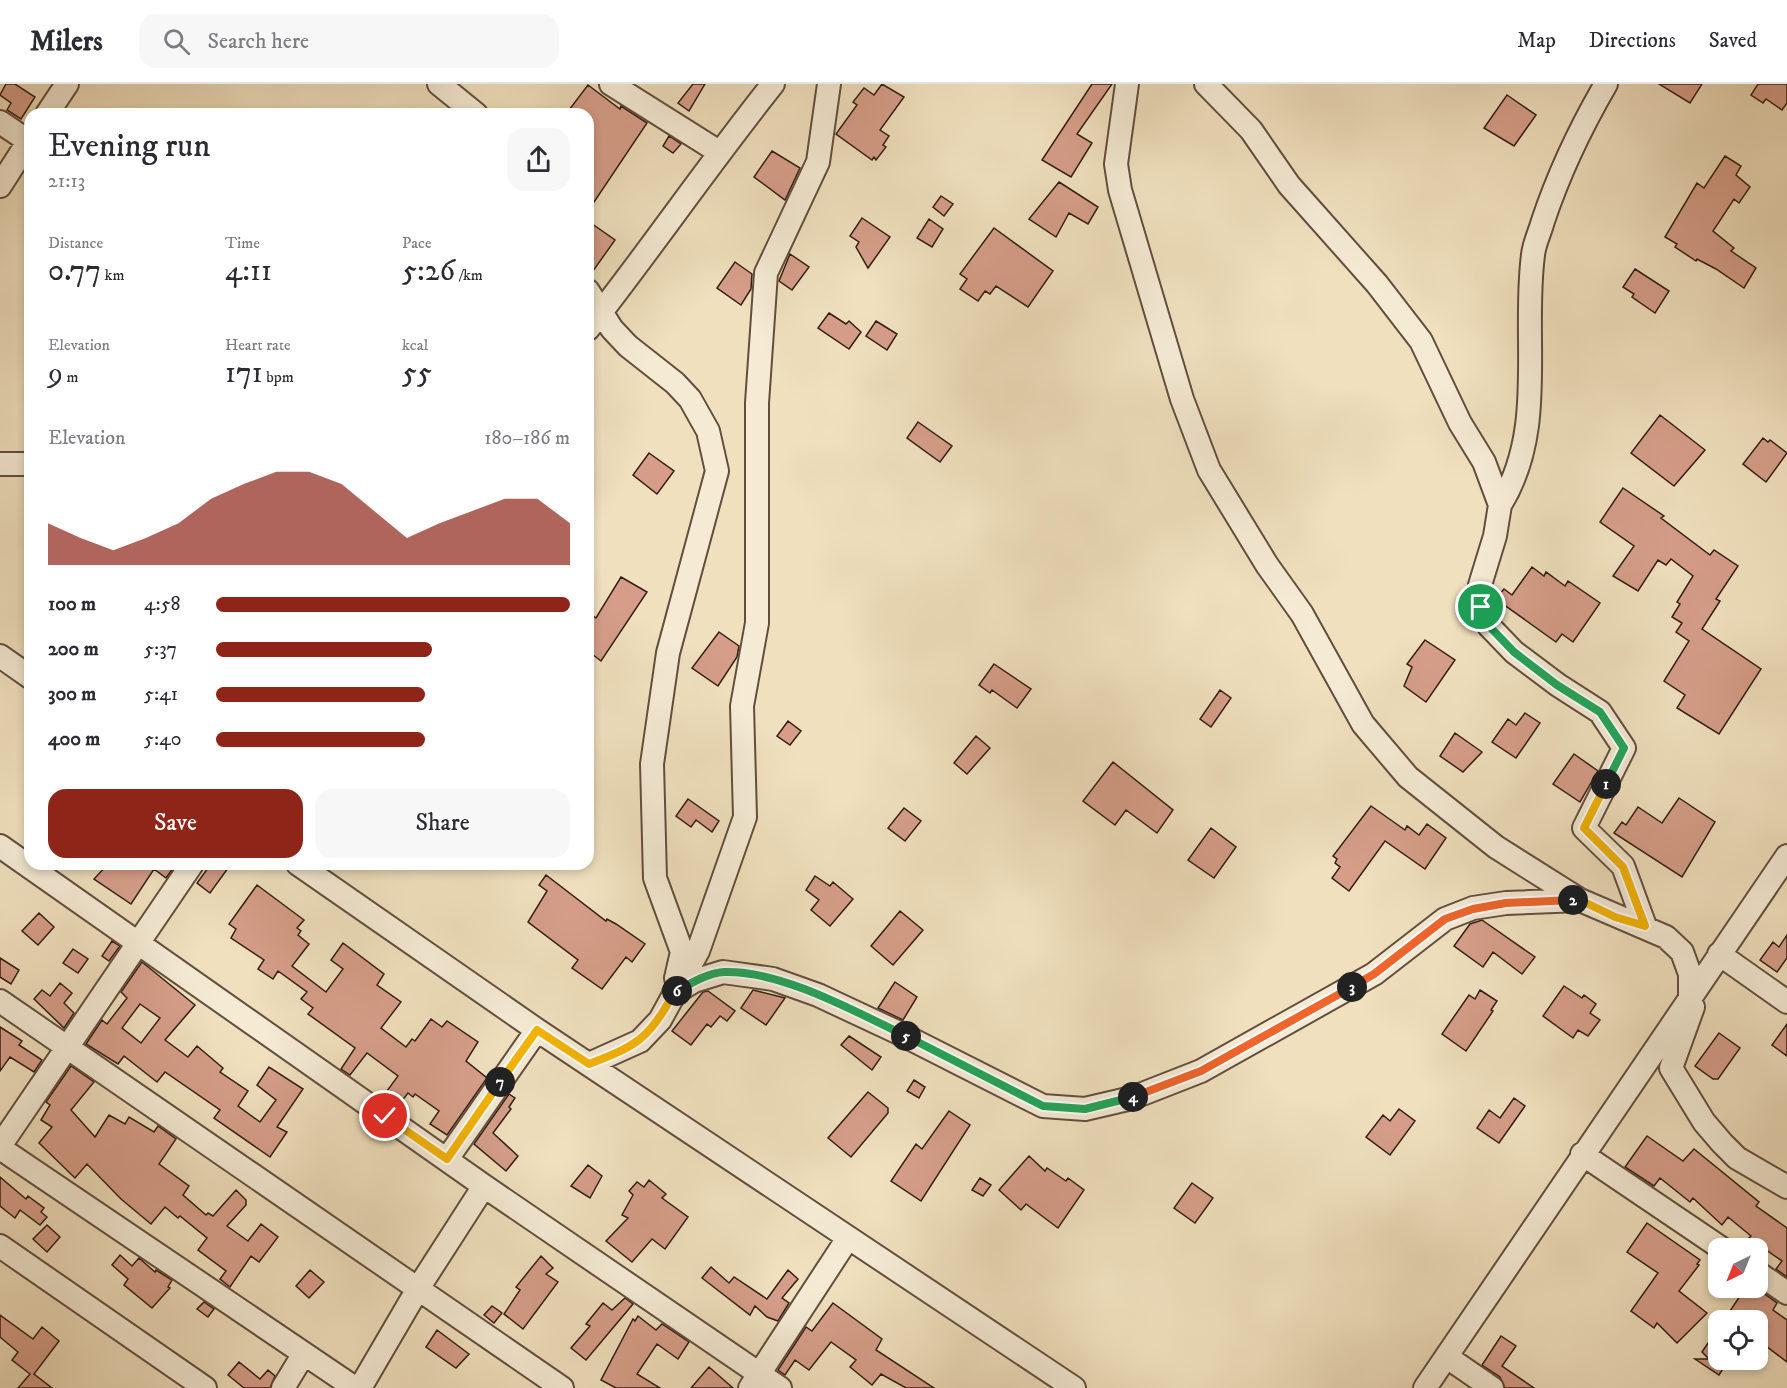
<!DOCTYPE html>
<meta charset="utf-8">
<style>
:root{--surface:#fff;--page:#f7f7f7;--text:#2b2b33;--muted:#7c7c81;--line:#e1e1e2;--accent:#8f2418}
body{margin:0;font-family:"IM FELL DW Pica",serif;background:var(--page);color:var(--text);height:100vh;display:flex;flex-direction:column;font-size:22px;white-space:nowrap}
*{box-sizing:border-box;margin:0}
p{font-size:20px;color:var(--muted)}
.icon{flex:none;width:33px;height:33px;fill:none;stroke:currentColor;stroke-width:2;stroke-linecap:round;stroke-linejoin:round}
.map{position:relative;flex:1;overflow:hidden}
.drawer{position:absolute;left:24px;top:24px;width:570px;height:762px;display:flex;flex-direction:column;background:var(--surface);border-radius:18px;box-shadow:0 3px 9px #0003}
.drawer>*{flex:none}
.needle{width:39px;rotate:223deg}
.buttons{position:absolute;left:1708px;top:1154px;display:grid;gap:12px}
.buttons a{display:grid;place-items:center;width:60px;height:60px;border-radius:12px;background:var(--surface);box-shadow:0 3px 9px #0003;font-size:30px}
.pin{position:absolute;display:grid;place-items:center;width:51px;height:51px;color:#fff;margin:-26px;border:3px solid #fff;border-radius:50%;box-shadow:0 2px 6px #0007}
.km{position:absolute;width:30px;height:30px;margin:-15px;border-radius:50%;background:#222;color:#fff;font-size:16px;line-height:30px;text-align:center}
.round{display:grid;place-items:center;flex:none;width:63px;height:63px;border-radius:18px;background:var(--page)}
.head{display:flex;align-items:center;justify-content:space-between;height:102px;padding:0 24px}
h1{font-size:33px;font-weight:600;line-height:45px}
.figures{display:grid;grid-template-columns:repeat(3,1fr);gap:9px;height:102px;padding:6px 24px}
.figures div{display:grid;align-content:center}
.figures b{font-size:30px;font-weight:600}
.figures small{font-size:16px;font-weight:400}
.figures p{font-size:16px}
.chart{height:168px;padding:12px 24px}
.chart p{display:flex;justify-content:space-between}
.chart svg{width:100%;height:108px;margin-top:6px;fill:var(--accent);opacity:.7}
.action{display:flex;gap:12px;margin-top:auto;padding:12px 24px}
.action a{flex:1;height:69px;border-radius:18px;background:var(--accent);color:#fff;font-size:24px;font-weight:600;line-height:69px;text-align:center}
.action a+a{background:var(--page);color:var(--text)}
ul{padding:0 24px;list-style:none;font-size:20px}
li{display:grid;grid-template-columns:96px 72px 1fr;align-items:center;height:45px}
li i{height:15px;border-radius:8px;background:var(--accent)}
header{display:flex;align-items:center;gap:36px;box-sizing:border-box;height:84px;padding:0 30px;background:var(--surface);border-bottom:2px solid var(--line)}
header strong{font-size:28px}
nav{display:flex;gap:33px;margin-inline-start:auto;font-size:21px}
.search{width:420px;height:54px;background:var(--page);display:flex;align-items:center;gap:15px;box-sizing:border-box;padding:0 21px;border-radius:18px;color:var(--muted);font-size:22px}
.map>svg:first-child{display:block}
</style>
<header>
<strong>Milers</strong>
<div class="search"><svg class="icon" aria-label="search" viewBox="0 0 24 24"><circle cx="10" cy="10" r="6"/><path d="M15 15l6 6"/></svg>Search here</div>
<nav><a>Map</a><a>Directions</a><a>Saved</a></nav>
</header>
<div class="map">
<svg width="1787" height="1304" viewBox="0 0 1787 1304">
<rect width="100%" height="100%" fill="#f0e0be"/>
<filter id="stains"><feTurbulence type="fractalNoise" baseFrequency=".00333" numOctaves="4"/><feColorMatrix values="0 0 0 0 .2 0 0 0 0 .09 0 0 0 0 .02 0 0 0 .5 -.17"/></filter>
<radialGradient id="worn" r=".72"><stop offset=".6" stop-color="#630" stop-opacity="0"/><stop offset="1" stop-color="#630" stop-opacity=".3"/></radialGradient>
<path fill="#d69e89" stroke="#321d14" stroke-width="1.5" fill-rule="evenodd" d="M 6,0 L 15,0 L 35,13 L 21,35 L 7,26 L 11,19 L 0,11 Z
M 693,0 L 705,0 L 689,27 L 678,19 Z
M 882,0 L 904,13 L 880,46 L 889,52 L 883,61 L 886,63 L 876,76 L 874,73 L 872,76 L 836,50 L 857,21 L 853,18 L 864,4 L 874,11 Z
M 1092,0 L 1112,0 L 1077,50 L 1092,59 L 1071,93 L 1042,76 Z
M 1659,0 L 1702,0 L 1690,19 Z
M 1758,0 L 1787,0 L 1787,19 L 1782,26 L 1766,15 L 1763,19 L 1751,11 Z
M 588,1 L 620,25 L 621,22 L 647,39 L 588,127 L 588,30 L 566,30 Z
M 1507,11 L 1536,31 L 1514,62 L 1484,44 Z
M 669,52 L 681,60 L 673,69 L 663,62 Z
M 772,67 L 800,84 L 785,116 L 754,93 Z
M 1725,72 L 1741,82 L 1736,91 L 1750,103 L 1739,119 L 1734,115 L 1713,147 L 1734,164 L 1731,167 L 1756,184 L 1744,204 L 1716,185 L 1697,175 L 1696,177 L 1675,163 L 1677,160 L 1665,153 L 1697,99 L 1704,104 Z
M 1059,98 L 1098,123 L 1088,140 L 1069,129 L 1056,153 L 1029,135 Z
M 941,112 L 953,120 L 944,132 L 933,123 Z
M 862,134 L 890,153 L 868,184 L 856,163 L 859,158 L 850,152 Z
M 929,135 L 943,145 L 932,163 L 917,154 Z
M 588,137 L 615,156 L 588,194 Z
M 994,144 L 1053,187 L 1028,223 L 996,202 L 990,210 L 985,207 L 978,217 L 960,205 L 967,195 L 960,190 Z
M 790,170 L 809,183 L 792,206 L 779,197 Z
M 735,178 L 752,190 L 751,205 L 741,221 L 717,204 Z
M 1635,185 L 1669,207 L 1655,229 L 1632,213 L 1634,210 L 1623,203 Z
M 829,229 L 846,240 L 849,237 L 861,248 L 849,265 L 818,244 Z
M 876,237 L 897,250 L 887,266 L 866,252 Z
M 1660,331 L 1705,366 L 1674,402 L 1631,369 Z
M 918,338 L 952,362 L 940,378 L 907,354 Z
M 1763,354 L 1768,358 L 1770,356 L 1787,369 L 1766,398 L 1743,380 Z
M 649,369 L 674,387 L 657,410 L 633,391 Z
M 1623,404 L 1664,432 L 1661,434 L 1710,471 L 1714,466 L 1738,482 L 1716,515 L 1720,517 L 1702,545 L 1761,585 L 1719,650 L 1677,624 L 1685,611 L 1664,597 L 1689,557 L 1676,548 L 1682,539 L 1672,533 L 1680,520 L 1677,518 L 1693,492 L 1671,475 L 1666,481 L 1658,476 L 1638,507 L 1613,492 L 1634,462 L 1600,438 Z
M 1532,483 L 1544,492 L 1546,488 L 1565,502 L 1568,497 L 1600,519 L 1573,558 L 1562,550 L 1556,558 L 1496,515 L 1504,505 L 1512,511 Z
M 621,493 L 647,508 L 601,577 L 588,567 L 588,528 L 596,534 Z
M 719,548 L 739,562 L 737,573 L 718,602 L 692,584 Z
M 1425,556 L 1455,576 L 1426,618 L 1404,602 L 1412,583 L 1407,580 Z
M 994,580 L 1031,605 L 1017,624 L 992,606 L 990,609 L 979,601 Z
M 1220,606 L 1231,614 L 1211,643 L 1200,635 Z
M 1525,629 L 1540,639 L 1516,674 L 1492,658 L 1508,635 L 1516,641 Z
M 788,637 L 801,647 L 790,661 L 777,652 Z
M 1455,649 L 1482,668 L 1463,688 L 1440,672 Z
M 976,652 L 990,664 L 967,690 L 954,679 Z
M 1574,670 L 1598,687 L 1580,718 L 1553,700 Z
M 1113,678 L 1173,726 L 1157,749 L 1126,726 L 1115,741 L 1083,717 Z
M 1679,714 L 1715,738 L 1682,793 L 1614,749 L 1622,738 L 1626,741 L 1638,723 L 1662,739 Z
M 688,715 L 719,737 L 712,748 L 696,736 L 691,743 L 676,732 Z
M 1371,722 L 1405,746 L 1407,742 L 1419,751 L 1427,740 L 1446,754 L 1425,785 L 1385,757 L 1349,807 L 1332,794 L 1340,783 L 1335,779 L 1337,775 L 1333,772 Z
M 904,724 L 921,737 L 905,757 L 888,744 Z
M 1211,744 L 1236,763 L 1214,794 L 1188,776 Z
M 108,780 L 176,780 L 166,794 L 154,785 L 131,820 L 94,795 Z
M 211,780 L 231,780 L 210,809 L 197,799 Z
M 546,791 L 606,837 L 607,835 L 616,840 L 645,860 L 632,878 L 626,873 L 602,905 L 572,884 L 578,876 L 528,838 L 547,807 L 539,801 Z
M 815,792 L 830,802 L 833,798 L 853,815 L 830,842 L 811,826 L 819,816 L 806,806 Z
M 257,801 L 304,836 L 297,844 L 301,847 L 298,851 L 309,860 L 292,882 L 326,908 L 343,885 L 331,876 L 343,859 L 384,890 L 377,901 L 401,918 L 381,944 L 406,963 L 412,955 L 415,957 L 431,935 L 442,943 L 447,937 L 478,958 L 466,977 L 487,994 L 447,1051 L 430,1040 L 439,1027 L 415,1010 L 413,1013 L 408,1009 L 398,1022 L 384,1011 L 398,992 L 367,969 L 350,991 L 341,985 L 355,964 L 308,930 L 313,924 L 301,915 L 307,908 L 278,887 L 273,895 L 258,885 L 264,876 L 231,854 L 236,845 L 229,840 Z
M 900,827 L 923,846 L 893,881 L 871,862 Z
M 39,829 L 54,843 L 38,861 L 22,847 Z
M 1482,836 L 1535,873 L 1522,890 L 1493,868 L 1483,883 L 1454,862 L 1470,840 Z
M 1787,851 L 1787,874 L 1777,888 L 1760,876 L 1773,858 L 1779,863 Z
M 112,857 L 120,862 L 109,877 L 102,872 Z
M 73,865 L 88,875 L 78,889 L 63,879 Z
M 0,874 L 19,886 L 11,900 L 0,893 Z
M 142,878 L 195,921 L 165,956 L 188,973 L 197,962 L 223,984 L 220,988 L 248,1007 L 238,1022 L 260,1038 L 276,1016 L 257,1001 L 269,983 L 303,1005 L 277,1043 L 287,1048 L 270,1073 L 214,1034 L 220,1026 L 165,988 L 157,998 L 124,972 L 118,980 L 86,960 L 102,936 L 107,940 L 127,914 L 121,908 ZM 140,920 L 160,934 L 141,959 L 122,944 Z
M 895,898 L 917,913 L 903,936 L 878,924 Z
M 60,899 L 72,909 L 64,919 L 74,929 L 64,944 L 34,915 L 42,906 L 50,912 Z
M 1564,902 L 1582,914 L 1584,911 L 1596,920 L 1590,929 L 1600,936 L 1588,952 L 1578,946 L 1573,954 L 1543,932 Z
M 753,906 L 785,914 L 766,941 L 741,924 Z
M 1480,906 L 1497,917 L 1491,926 L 1493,927 L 1466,967 L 1442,950 L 1469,911 L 1475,915 Z
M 708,907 L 735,927 L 727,937 L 720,932 L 711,943 L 707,940 L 691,961 L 672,947 L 703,908 Z
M 1787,940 L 1787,972 L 1772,961 Z
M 0,943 L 22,957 L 19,961 L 42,976 L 34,988 L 10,973 L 0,987 Z
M 1719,949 L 1740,964 L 1718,995 L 1713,995 L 1695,982 Z
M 849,952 L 881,973 L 872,986 L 841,961 Z
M 71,982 L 94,998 L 71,1026 L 95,1053 L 109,1031 L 125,1040 L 129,1033 L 154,1048 L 158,1042 L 176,1055 L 159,1080 L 189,1102 L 183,1111 L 206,1131 L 208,1129 L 213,1132 L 236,1106 L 246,1116 L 246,1121 L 227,1142 L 248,1157 L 261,1140 L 278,1153 L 259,1178 L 251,1172 L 230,1203 L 220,1195 L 226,1187 L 198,1166 L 207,1154 L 180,1132 L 178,1134 L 165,1123 L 151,1140 L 121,1115 L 87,1080 L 75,1094 L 39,1059 L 52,1043 L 41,1036 L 50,1021 L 46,1018 Z
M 914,996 L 925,1003 L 919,1014 L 907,1007 Z
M 868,1008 L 888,1024 L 888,1029 L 851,1073 L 828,1054 Z
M 509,1010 L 515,1014 L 509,1023 L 511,1025 L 493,1049 L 518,1072 L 506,1087 L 474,1060 Z
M 1514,1014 L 1525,1022 L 1499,1059 L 1477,1044 L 1489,1026 L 1500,1034 Z
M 1399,1025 L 1415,1037 L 1390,1071 L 1366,1053 L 1383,1031 L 1390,1037 Z
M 949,1027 L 970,1041 L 921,1117 L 891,1097 L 916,1060 L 922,1065 Z
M 1647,1052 L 1683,1077 L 1694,1065 L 1759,1118 L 1756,1122 L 1787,1144 L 1787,1193 L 1776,1185 L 1782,1177 L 1749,1154 L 1751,1152 L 1728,1133 L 1722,1141 L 1693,1114 L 1690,1118 L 1660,1094 L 1654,1102 L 1625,1083 Z
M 1029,1072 L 1045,1087 L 1047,1084 L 1066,1097 L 1068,1094 L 1084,1106 L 1058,1144 L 1026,1120 L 1021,1126 L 999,1106 Z
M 588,1081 L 602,1092 L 590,1114 L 571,1102 Z
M 0,1093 L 26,1115 L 28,1112 L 44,1124 L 41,1128 L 47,1133 L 40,1141 L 20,1126 L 15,1134 L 0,1122 Z
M 980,1094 L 991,1101 L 983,1112 L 972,1106 Z
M 649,1096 L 666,1110 L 662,1114 L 688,1133 L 665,1165 L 652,1155 L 632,1178 L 606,1157 L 628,1134 L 622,1131 L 633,1111 L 629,1107 L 637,1098 L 644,1103 Z
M 1192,1099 L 1213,1114 L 1195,1139 L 1174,1124 Z
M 1647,1139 L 1700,1176 L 1697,1180 L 1699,1181 L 1679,1207 L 1707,1229 L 1677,1259 L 1657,1239 L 1654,1244 L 1631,1227 L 1658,1189 L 1627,1168 Z
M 47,1141 L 60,1153 L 47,1168 L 33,1155 Z
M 120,1171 L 132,1182 L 139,1174 L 155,1188 L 156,1186 L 172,1196 L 168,1203 L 170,1204 L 152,1224 L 124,1201 L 128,1195 L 112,1181 Z
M 541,1172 L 553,1184 L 546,1190 L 558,1198 L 523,1245 L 504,1230 L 520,1206 L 516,1203 Z
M 711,1183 L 729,1199 L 734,1193 L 767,1215 L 788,1186 L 798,1195 L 782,1214 L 789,1219 L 778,1237 L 767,1233 L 755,1222 L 750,1231 L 702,1194 Z
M 310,1186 L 324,1198 L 309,1214 L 296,1202 Z
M 1746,1203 L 1755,1203 L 1777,1219 L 1773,1226 L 1787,1236 L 1787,1278 L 1758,1256 L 1758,1236 L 1724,1236 Z
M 625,1214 L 633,1220 L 586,1276 L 571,1264 L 590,1242 L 586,1240 L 603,1219 L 612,1226 Z
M 204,1218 L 214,1225 L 208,1233 L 197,1225 Z
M 833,1219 L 882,1255 L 876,1266 L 934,1304 L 906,1304 L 881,1290 L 872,1301 L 850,1283 L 856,1276 L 831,1258 L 809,1286 L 795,1276 L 785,1291 L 778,1286 L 806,1243 L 812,1247 Z
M 492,1222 L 502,1229 L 494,1239 L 484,1231 Z
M 0,1231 L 33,1255 L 42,1243 L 59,1257 L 34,1290 L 52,1304 L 18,1304 L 30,1290 L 12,1276 L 18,1268 L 0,1253 Z
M 638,1232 L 656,1246 L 662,1240 L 689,1258 L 678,1275 L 657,1260 L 637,1290 L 660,1304 L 616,1304 L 601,1296 L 633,1235 L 635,1237 Z
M 1719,1243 L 1719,1275 L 1729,1275 L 1719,1291 L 1695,1275 L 1709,1275 L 1702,1268 Z
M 437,1246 L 469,1270 L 456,1284 L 426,1263 Z
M 1501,1252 L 1516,1262 L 1502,1282 L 1534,1304 L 1505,1304 L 1500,1293 L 1482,1281 Z
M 239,1278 L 260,1295 L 268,1286 L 275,1292 L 270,1304 L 244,1304 L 228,1291 Z
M 709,1283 L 733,1304 L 691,1304 Z"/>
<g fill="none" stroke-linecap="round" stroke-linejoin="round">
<g stroke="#624e3e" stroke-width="26">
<path id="minor" d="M 439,0 L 476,30
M 611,0 L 719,68
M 1127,0 L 1116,80 L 1120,106 L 1182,315 L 1209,386 L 1267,481 L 1302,530 L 1363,640 L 1408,693 L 1496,763 L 1580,816 L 1666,853 L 1682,868 L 1690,890 L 1690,913
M 1206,0 L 1251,46 L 1289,101 L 1377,200 L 1421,257 L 1460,339 L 1484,378 L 1500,421 L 1495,452 L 1480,501 L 1481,523 L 1489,542 L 1514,568 L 1558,601 L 1600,628 L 1624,664 L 1584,744 L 1623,782 L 1645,842
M 47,30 L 67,0
M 0,38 L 28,57
M 0,102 L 30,55
M 588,207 L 612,245 L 628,262 L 675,299 L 690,315 L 708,347 L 717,387 L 668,569 L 652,680 L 655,794 L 682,868 L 676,894
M 588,245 C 651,165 709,80 773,0
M 0,380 L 30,380
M 1500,421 C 1547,346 1522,255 1533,171 C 1534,160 1540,148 1543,137 C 1559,89 1581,43 1606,0
M 0,572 L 30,593
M 0,762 L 484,1102 L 780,1304
M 298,780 L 537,946 L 1074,1304
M 1719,870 L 1787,918
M 674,909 L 694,897 L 723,888 L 773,895 L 818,911 L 897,948 L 1043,1022 L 1085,1025 L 1132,1014 L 1201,987 L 1374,890 L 1445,835 L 1473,824 L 1506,819 L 1580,816
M 0,917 L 562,1304
M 1693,923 L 1671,984 L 1704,1038 L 1722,1059 L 1737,1074 L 1787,1103
M 589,980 L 640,957 L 660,936 L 698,867 L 745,733 L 742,622 L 757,539 L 757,319 L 766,189 L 818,78 L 829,0
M 0,1062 L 192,780
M 0,1064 L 355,1304
M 1582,1070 L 1721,1164
M 447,1075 L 537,946
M 0,1162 L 205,1304
M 1758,1189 L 1787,1209
M 1447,1273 L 1492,1304
M 283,1304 L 303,1271
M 360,1304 L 419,1203 L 484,1102
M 750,1304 L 848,1154
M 1425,1304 L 1787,772"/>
</g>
<use href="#minor" stroke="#f5ebd5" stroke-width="22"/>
</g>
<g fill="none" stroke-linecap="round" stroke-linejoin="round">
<g stroke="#fff" stroke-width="12">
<path id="split-1" d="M 1481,523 L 1489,542 L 1514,568 L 1557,601 L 1600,628 L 1624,664 L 1606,700"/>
</g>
<g stroke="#fff" stroke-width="12">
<path id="split-2" d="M 1573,816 L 1580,816 L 1615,833 L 1645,842 L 1623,783 L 1584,744 L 1606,700"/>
</g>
<g stroke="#fff" stroke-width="12">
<path id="split-3" d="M 1352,903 L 1374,890 L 1445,835 L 1473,825 L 1506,819 L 1573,816"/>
</g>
<g stroke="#fff" stroke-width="12">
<path id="split-4" d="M 1133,1013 L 1201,987 L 1352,903"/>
</g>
<g stroke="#fff" stroke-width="12">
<path id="split-5" d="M 906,952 L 1043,1022 L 1085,1025 L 1133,1013"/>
</g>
<g stroke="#fff" stroke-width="12">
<path id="split-6" d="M 677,907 C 691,899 708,889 724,888 C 781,886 856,928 906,952"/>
</g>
<g stroke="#fff" stroke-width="12">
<path id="split-7" d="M 500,998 L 537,946 L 589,980 C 634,963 650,955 673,910 L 677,907"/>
</g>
<g stroke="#fff" stroke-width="12">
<path id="split-8" d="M 385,1032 L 447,1075 L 500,998"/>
</g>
<use href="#split-1" stroke="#22a559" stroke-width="8"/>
<use href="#split-2" stroke="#f5b400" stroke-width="8"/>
<use href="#split-3" stroke="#f0652b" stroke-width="8"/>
<use href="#split-4" stroke="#f0652b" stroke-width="8"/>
<use href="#split-5" stroke="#22a559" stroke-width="8"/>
<use href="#split-6" stroke="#22a559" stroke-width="8"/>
<use href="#split-7" stroke="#f5b400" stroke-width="8"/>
<use href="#split-8" stroke="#f5b400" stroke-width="8"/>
</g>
<rect width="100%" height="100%" filter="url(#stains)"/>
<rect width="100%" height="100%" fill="url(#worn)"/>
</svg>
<div class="buttons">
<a><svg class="needle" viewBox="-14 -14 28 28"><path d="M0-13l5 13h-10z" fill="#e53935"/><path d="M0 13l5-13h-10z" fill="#7c7c81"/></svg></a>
<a><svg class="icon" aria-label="locate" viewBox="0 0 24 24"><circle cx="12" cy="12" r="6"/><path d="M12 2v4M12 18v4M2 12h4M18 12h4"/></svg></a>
</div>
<div class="pin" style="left:1481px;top:523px;background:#1e9e55"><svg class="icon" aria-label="arrive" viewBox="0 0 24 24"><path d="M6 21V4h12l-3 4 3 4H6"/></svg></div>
<div class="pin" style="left:385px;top:1032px;background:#d93025"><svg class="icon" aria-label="check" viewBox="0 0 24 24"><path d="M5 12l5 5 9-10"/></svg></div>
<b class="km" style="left:1606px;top:700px">1</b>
<b class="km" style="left:1573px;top:816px">2</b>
<b class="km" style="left:1352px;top:903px">3</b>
<b class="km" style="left:1133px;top:1013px">4</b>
<b class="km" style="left:906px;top:952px">5</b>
<b class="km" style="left:677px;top:907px">6</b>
<b class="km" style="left:500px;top:998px">7</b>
<section class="drawer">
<div class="head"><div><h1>Evening run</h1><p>21:13</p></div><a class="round"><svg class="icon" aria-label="share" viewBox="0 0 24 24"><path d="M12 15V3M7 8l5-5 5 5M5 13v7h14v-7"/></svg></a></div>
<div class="figures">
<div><p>Distance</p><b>0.77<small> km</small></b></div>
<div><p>Time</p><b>4:11</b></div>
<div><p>Pace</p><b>5:26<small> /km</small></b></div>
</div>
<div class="figures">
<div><p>Elevation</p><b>9<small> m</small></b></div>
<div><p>Heart rate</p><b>171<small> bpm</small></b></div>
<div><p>kcal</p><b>55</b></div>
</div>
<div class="chart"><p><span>Elevation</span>180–186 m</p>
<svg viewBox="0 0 160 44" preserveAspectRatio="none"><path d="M0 44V27L10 33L20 38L30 33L40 27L50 17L60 11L70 6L80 6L90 11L100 22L110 33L120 27L130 22L140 17L150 17L160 27V44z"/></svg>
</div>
<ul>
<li><b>100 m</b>4:58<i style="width:100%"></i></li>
<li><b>200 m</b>5:37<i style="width:61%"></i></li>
<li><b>300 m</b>5:41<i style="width:59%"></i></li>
<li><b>400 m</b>5:40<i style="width:59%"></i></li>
</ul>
<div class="action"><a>Save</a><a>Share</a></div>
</section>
</div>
